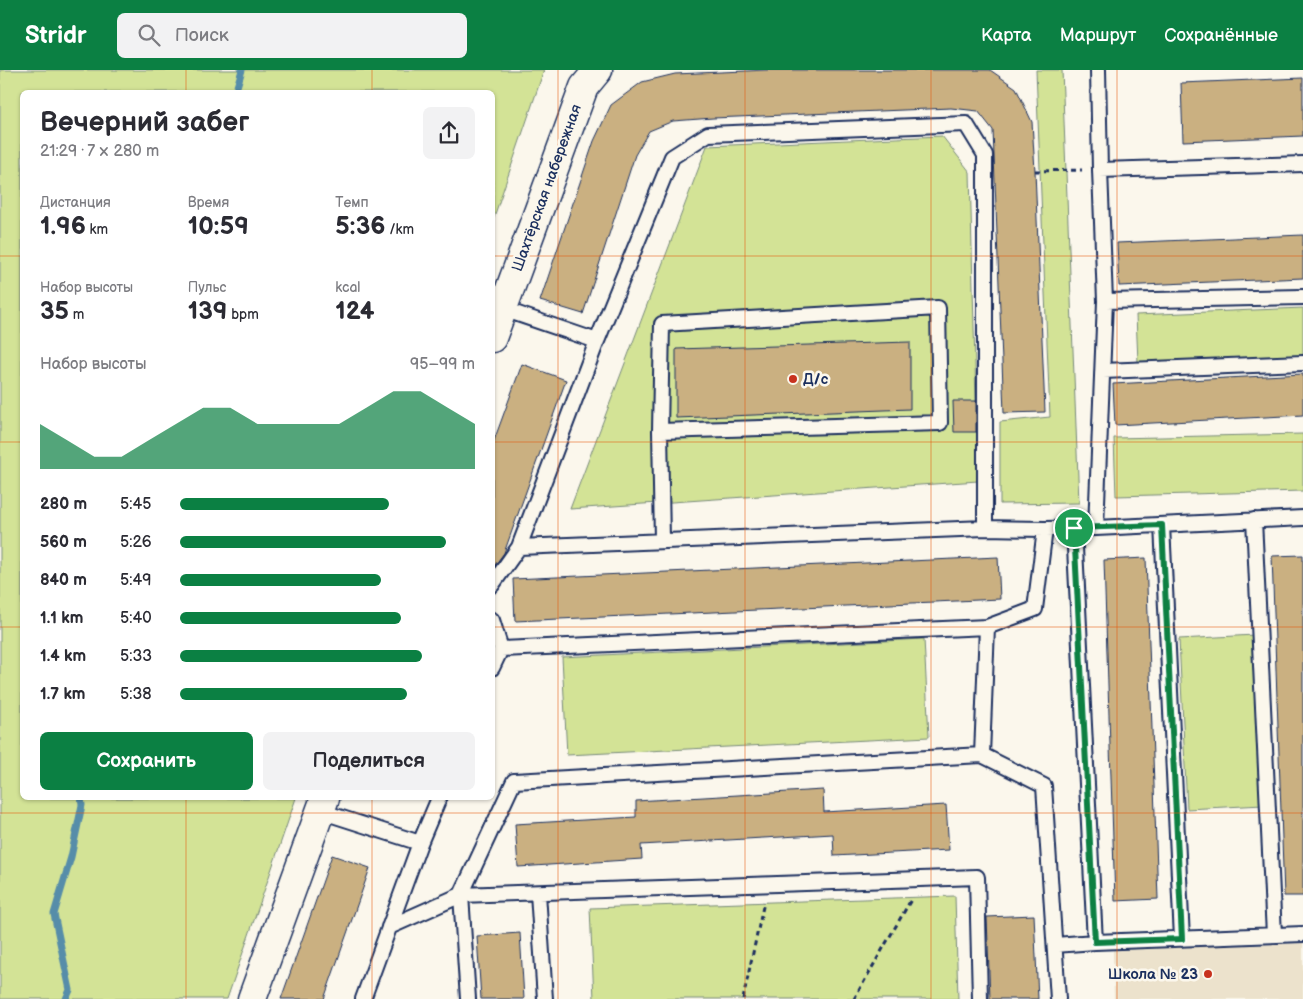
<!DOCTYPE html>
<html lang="ru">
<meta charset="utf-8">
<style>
:root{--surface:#fff;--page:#f2f2f3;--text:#2b2b33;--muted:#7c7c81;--accent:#0b8043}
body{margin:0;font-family:"Balsamiq Sans",sans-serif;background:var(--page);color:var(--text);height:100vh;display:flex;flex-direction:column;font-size:19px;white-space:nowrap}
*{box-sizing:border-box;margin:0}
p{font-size:16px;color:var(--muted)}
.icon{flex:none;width:28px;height:28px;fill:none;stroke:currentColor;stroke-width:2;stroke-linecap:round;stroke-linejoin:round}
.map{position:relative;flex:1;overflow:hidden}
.details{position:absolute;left:20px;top:20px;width:475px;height:710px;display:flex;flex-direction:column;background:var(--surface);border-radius:8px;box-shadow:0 1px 4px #0004}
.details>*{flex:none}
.pin{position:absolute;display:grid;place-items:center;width:42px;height:42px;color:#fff;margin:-21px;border:2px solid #fff;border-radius:50%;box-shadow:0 1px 5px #0007}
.round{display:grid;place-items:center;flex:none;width:52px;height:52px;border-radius:8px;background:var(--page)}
.head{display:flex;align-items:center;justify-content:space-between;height:85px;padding:0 20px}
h1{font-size:28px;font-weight:700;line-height:38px}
.metrics{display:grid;grid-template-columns:repeat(3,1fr);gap:8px;height:85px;padding:5px 20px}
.metrics div{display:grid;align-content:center}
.metrics b{font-size:25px;font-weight:700}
.metrics small{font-size:14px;font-weight:400}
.metrics p{font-size:14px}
.chart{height:140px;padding:10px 20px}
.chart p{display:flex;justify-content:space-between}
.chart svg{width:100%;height:90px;margin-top:5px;fill:var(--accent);opacity:.7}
.action{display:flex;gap:10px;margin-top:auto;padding:10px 20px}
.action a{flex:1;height:58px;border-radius:8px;background:var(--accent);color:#fff;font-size:20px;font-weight:700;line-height:58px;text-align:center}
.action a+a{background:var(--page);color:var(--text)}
ul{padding:0 20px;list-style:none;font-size:16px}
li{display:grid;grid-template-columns:80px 60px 1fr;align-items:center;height:38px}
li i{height:12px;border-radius:6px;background:var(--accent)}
header{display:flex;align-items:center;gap:30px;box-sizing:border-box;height:70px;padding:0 25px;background:var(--accent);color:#fff}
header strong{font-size:24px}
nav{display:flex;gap:28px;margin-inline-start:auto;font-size:18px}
.search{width:350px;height:45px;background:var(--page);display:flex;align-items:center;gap:12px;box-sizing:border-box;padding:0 18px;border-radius:8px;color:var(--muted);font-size:19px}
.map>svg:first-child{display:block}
</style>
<header>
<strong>Stridr</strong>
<div class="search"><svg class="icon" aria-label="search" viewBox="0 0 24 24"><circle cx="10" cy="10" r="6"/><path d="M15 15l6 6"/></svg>Поиск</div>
<nav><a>Карта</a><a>Маршрут</a><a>Сохранённые</a></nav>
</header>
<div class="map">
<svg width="1303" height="929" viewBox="0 0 1303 929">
<rect width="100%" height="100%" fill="#fbf7ec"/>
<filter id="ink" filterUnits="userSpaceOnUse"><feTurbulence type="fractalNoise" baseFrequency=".02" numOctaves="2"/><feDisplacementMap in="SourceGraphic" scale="10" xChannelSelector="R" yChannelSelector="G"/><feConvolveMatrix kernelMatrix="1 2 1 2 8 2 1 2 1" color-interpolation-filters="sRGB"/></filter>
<g filter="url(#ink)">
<path fill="#ece2cc" d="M 1303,873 L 1303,929 L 1114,929 L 1113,879 Z"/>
<path fill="#d3e396" stroke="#77897a" d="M 0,0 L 544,0 L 493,150 L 492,22 L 22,22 L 22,728 L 296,728 L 227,929 L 0,929 Z
M 1036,0 L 1062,0 L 1079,433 L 1000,434 L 1000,352 L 1050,347 Z
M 942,66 L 970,102 L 978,411 L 570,439 L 707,76 Z
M 1303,238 L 1303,286 L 1138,292 L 1136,245 Z
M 1303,364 L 1303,421 L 1116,426 L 1114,368 Z
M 1255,565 L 1263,735 L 1187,739 L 1179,569 Z
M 924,569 L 929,667 L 567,685 L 562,587 Z
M 955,826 L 958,929 L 594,929 L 590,838 Z"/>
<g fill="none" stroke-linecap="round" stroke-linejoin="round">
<path stroke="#568da9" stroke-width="7" d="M 232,22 L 236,20 L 242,0
M 66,929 L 70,920 L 54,844 L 71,787 L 82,735 L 81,728"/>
</g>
<path fill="#cab081" stroke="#1b2f5e" d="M 768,0 L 990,0 L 1016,18 L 1032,52 L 1035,101 L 1045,342 L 1004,343 L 993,60 L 978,41 L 951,38 L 713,48 L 673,51 L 649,61 L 635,85 L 583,244 L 540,231 L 594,71 L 611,35 L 642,12 L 675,4 Z
M 1303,8 L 1303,66 L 1183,71 L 1181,13 Z
M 1303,165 L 1303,208 L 1119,216 L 1117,173 Z
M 910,272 L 910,339 L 676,348 L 676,279 Z
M 522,294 L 566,310 L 504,483 L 492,499 L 492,376 Z
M 1303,304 L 1303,345 L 1115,355 L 1113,314 Z
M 953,331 L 976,331 L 976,362 L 954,362 Z
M 1303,485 L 1303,826 L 1284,826 L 1272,486 Z
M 998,487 L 1000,529 L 515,551 L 513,509 Z
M 1146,488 L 1158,829 L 1115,831 L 1104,490 Z
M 823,720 L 824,742 L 946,735 L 949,780 L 834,786 L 833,764 L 641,775 L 642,789 L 518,797 L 515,754 L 636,747 L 636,731 Z
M 332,785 L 370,798 L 324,929 L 281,929 Z
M 1034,845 L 1038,929 L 990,929 L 987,847 Z
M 520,863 L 524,929 L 481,929 L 477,866 Z"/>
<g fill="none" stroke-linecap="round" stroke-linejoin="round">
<g stroke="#1b2f5e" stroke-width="18">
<path id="service" d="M 1100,100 L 1303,94
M 1105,231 L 1303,227
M 503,239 L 597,271
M 1103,301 L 1303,293
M 660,361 L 940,353 L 938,238 L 662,254 L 660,361 L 662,470
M 1254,450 L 1274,865
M 1162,455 L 1182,869
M 1074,458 L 1095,872
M 1096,458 L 1105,231 L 1100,100 L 1098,0
M 519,477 L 597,271 L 672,87 L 708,64 L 966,54 L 985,85 L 985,458
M 492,515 L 519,477 L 985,458 L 1045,459 L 1096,458 L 1303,448
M 492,550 L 501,579 L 492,598
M 501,579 L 987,557 L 1035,539 L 1045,459
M 982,685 L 987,557
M 320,741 L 420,773
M 538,823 L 545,929
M 389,857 L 461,825 L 977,807 L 980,929
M 1055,875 L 1095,872 L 1303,864
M 363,929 L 420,773 L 439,728
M 468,929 L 461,825 L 514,711 L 982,685 L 1044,716 L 1058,929"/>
</g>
<g stroke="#1b2f5e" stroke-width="31">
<path id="tertiary" d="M 492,268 L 584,17 L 598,0
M 252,929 L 325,728"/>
</g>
<path stroke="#1b2f5e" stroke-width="3" stroke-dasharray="5 4" stroke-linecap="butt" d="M 1035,101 L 1082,100
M 743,929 L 764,832
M 854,929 L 912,828"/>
<use href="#service" stroke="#fbf7ec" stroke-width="14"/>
<use href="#tertiary" stroke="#fbf7ec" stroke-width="28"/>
</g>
</g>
<g fill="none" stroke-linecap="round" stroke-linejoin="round" filter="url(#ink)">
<g stroke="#fff" stroke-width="10">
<path id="route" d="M 1162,455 L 1182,869 L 1095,872 L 1074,458 Z"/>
</g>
<use href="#route" stroke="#0b8043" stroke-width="6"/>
</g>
<path fill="none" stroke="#e8590c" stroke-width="1" stroke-opacity="0.55" d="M 186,0 L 186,22M 372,0 L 372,22M 558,0 L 558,929M 745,0 L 745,929M 931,0 L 931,929M 1117,0 L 1117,929M 0,186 L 22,186M 492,186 L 1303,186M 0,372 L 22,372M 492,372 L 1303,372M 0,557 L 22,557M 492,557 L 1303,557M 186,728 L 186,929M 372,728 L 372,929M 0,743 L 1303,743"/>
<g fill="#c8321e" stroke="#fbf7ec" stroke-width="2">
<circle cx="793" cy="309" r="5"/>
<circle cx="1208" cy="904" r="5"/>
</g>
<g text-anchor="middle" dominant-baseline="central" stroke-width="5" stroke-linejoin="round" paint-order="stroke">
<g font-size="15" fill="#1b2f5e" stroke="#fbf7ec">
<text transform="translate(547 118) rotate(-70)">Шахтёрская набережная</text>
</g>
<g font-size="15" font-weight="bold" fill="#1b2f5e" stroke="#fbf7ec" text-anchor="start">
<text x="803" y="309">Д/с</text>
<text x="1198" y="904" text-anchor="end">Школа № 23</text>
</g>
</g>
</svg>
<div class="pin" style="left:1074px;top:458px;background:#1e9e55"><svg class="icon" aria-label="arrive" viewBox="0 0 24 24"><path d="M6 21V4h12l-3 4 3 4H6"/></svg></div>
<section class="details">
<div class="head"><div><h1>Вечерний забег</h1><p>21:29 · 7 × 280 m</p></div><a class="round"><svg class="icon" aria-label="share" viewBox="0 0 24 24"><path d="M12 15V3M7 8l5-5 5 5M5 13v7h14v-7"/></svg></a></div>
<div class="metrics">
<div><p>Дистанция</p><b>1.96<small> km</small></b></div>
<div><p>Время</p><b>10:59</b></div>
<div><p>Темп</p><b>5:36<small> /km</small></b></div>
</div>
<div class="metrics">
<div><p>Набор высоты</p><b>35<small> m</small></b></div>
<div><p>Пульс</p><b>139<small> bpm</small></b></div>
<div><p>kcal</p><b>124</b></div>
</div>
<div class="chart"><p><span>Набор высоты</span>95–99 m</p>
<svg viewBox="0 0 160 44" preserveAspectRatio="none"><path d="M0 44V22L10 30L20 38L30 38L40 30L50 22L60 14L70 14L80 22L90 22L100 22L110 22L120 14L130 6L140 6L150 14L160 22V44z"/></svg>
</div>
<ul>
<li><b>280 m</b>5:45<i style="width:71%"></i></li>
<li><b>560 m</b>5:26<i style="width:90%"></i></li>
<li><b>840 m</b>5:49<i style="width:68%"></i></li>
<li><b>1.1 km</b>5:40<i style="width:75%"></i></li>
<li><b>1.4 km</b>5:33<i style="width:82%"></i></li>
<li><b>1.7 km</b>5:38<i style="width:77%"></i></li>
</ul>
<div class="action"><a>Сохранить</a><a>Поделиться</a></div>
</section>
</div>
